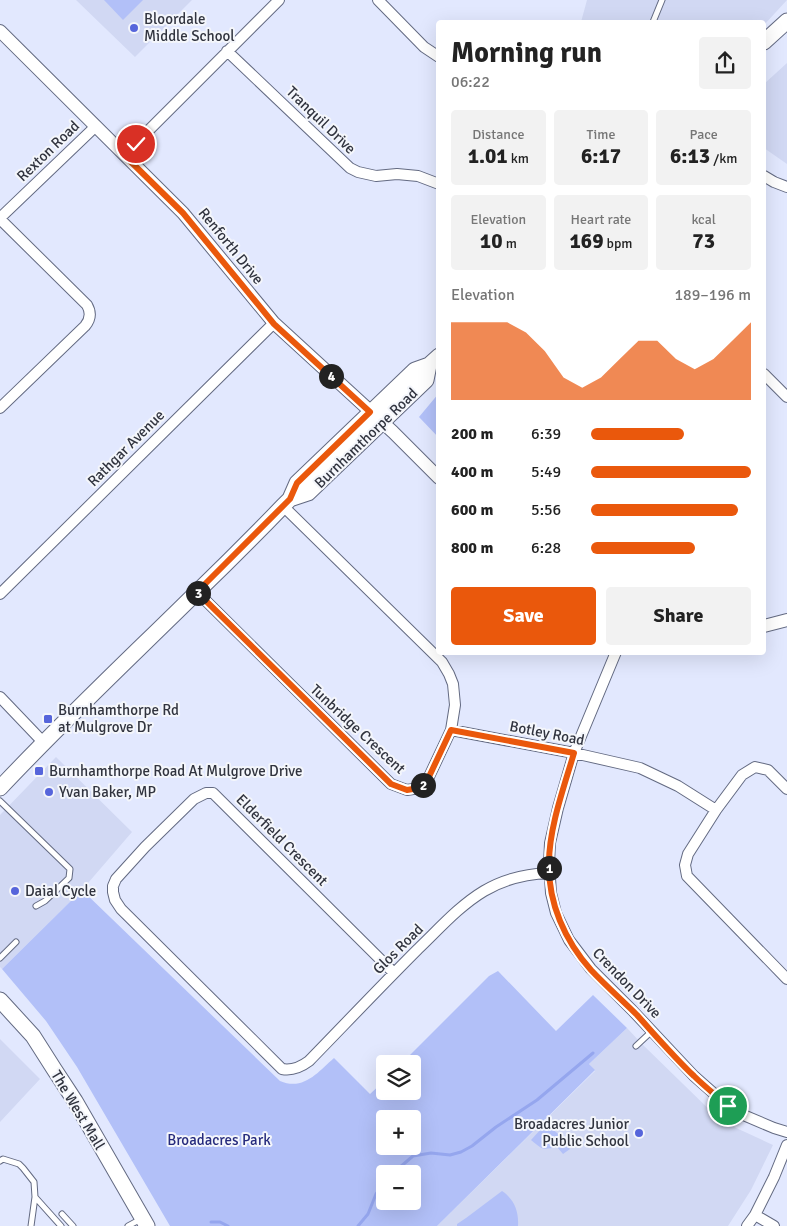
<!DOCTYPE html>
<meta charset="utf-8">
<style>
:root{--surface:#fff;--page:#f2f2f2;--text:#222;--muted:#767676;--accent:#ea580c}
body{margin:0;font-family:Signika,sans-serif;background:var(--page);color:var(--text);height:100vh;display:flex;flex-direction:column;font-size:19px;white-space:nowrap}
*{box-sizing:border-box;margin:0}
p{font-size:16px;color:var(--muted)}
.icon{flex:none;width:28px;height:28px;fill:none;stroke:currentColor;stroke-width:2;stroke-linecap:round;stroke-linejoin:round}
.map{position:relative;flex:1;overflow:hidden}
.panel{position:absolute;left:436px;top:20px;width:330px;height:635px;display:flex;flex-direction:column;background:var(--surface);border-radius:5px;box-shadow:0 5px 20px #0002}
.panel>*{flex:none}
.fabs{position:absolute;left:376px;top:1055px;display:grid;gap:10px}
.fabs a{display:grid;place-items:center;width:45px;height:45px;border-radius:5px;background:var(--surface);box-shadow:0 5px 20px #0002;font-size:25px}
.pin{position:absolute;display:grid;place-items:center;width:42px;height:42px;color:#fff;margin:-21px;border:2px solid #fff;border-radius:50%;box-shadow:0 1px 5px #0007}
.km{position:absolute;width:25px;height:25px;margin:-12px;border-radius:50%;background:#222;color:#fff;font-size:14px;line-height:25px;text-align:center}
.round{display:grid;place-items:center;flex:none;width:52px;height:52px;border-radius:5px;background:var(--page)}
.headline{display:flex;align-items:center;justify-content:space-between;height:85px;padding:0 15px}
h1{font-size:28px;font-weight:700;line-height:38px}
.figures{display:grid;grid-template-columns:repeat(3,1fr);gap:8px;height:85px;padding:5px 15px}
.figures div{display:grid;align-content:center;border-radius:5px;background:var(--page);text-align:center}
.figures b{font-size:21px;font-weight:700}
.figures small{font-size:14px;font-weight:400}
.figures p{font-size:14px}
.chart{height:140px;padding:10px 15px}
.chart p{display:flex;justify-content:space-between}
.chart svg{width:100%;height:90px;margin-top:5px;fill:var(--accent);opacity:.7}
.primary-button{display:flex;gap:10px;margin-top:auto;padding:10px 15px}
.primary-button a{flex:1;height:58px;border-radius:5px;background:var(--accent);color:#fff;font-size:20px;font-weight:700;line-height:58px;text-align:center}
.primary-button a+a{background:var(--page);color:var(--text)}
ul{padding:0 15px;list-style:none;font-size:16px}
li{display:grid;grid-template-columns:80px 60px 1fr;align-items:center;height:38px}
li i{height:12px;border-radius:6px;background:var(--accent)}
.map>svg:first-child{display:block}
</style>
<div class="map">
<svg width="787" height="1226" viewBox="0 0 787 1226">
<rect width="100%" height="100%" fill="#e2e8fe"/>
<path fill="#d1d8f3" d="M 76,0 L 192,0 L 135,57 Z
M 587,0 L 787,0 L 764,25 L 764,22 L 581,22 Z
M 787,63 L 787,164 L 764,148 L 764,84 Z
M 56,757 L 132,832 L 82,890 L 2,969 L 0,967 L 0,815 Z
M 627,1028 L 641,1043 L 721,1121 L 773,1145 L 751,1190 L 728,1226 L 437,1226 L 595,1071 L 589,1064 Z
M 0,1039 L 40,1079 L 0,1122 Z"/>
<path fill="#b2c0f8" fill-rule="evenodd" d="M 104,0 L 143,0 L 123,20 Z
M 439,393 L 439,438 L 419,417 Z
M 82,890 L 280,1081 C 304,1091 318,1072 334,1058 L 370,1094 L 385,1080 L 385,1091 L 412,1091 L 412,1064 L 401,1064 L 489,976 L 498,971 L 556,1031 L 593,995 L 627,1028 L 589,1064 L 595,1070 L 437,1226 L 170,1226 L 77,1067 L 46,1021 L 2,969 ZM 385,1119 L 412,1119 L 412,1146 L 385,1146 ZM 385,1174 L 412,1174 L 412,1201 L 385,1201 Z
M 550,1127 L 564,1139 L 563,1141 L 570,1149 L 563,1154 L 557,1147 C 542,1150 543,1150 531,1140 L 541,1129 Z
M 502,1191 C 514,1199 519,1211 518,1226 L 457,1226 L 457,1224 L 466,1218 Z"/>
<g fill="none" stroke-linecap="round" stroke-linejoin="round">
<path stroke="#95a6ee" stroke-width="3" d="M 392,1174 L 413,1156 L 431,1153 L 450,1155 L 461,1152 L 472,1146 L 496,1127 L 537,1100 L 593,1053
M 211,1222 L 220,1222 L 228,1226
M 358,1226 L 368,1214 L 376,1194 L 385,1182"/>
<g stroke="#636a82" stroke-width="7">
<path id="service" d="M 653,22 L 662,0
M 0,801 L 70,869 L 69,878 L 45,901 L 36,906
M 0,958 L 16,942
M 636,1046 L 652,1031
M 0,1161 L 3,1159 L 19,1164 L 23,1168 L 34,1182 L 35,1197 L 61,1226
M 62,1214 L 73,1226
M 31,1226 L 35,1197
M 128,1226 L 141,1219"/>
</g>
<g stroke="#636a82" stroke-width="12">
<path id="minor" d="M 378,0 L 424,47 L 439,57
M 227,51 L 350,168 L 358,172 L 376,176 L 397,174 L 418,176 L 439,184
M 124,155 L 279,0
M 764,176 L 774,182 L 787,187
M 0,218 L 96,126
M 0,219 L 87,305 C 91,312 91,319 85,326 L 0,408
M 764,374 L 787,397
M 197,592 L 391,784 L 407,790 L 419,788 L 427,781 L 451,730 L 455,705 L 453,684 L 449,674 L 442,662 L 283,506
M 0,594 L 274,323
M 616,652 L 574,753 L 558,808 L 550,843 L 549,863 L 551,893 L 556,913 L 569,940 L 591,969 L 632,1010 L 694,1076 L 728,1106 L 741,1114 L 774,1128 L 787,1132
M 0,697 L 43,742
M 451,730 L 574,753 L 640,768 L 678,786 L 716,810
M 787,789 L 768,770 L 755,767 L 742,775 L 716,810 L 688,854 L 685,865 L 687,876 L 787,979
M 394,973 L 213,793 L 206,793 L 194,799 L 145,847 L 116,879 L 113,886 L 113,892 L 115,900 L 121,909 L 282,1069 C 293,1071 301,1067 309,1061 C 345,1024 381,986 418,949 C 439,929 459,906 484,891 C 504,879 526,874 549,873
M 755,1215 L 774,1226
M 747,1226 L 755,1215 L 774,1177 L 787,1145"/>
</g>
<g stroke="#636a82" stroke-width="14">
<path id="tertiary" d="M 0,31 L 183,213 L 274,323 L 393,432 L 439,478
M 764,626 L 787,620"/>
</g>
<g stroke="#636a82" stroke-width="17">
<path id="secondary" d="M 764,42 L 787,21
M 290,499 L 308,493 L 426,380 L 429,365
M 0,788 C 64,720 131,657 197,592 C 226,564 255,535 283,506 L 290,499 L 297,483 L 415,370 L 429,365 L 439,356
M 0,1000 L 33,1036 L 54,1069 L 75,1101 L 147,1226"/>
</g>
<use href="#service" stroke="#fff" stroke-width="5"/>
<use href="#minor" stroke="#fff" stroke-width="10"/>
<use href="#tertiary" stroke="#fff" stroke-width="12"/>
<use href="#secondary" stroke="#fff" stroke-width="15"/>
</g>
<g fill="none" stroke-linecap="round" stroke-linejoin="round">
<g stroke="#fff" stroke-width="10">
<path id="route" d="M 136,144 L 124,155 L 183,213 L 274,324 L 370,412 L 297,483 L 290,499 L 197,592 L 391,784 L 407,790 L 419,788 L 427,781 L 451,730 L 574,753 C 564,787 549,828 549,863 C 548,903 565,941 591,970 C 606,986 622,1000 637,1015 C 656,1036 674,1057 694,1076 C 705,1087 717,1096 728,1106"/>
</g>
<use href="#route" stroke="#ea580c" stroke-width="6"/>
</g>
<g fill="#5665db" stroke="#f4f6fb" stroke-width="2">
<circle cx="134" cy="28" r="5"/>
<rect x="43" y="714" width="10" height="10" rx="2.5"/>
<rect x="34" y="766" width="10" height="10" rx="2.5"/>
<circle cx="49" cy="792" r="5"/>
<circle cx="15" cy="891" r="5"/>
<circle cx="639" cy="1133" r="5"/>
</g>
<g text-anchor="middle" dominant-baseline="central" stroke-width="4" stroke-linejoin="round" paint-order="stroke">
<g font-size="15" fill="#31343f" stroke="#f4f6fb" text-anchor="start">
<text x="144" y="19">Bloordale<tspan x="144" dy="17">Middle School</tspan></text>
<text x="58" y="710">Burnhamthorpe Rd<tspan x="58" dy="17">at Mulgrove Dr</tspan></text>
<text x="49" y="771">Burnhamthorpe Road At Mulgrove Drive</text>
<text x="59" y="792">Yvan Baker, MP</text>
<text x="25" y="891">Daial Cycle</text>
<text x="629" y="1124" text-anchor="end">Broadacres Junior<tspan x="629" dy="17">Public School</tspan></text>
</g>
<g font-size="15" fill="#31343f" stroke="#f4f6fb">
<text transform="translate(321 120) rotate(44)">Tranquil Drive</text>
<text transform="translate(48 151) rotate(-44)">Rexton Road</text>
<text transform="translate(231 246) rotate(51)">Renforth Drive</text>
<text transform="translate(366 438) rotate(-44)">Burnhamthorpe Road</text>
<text transform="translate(126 448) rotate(-45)">Rathgar Avenue</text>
<text transform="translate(358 729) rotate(43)">Tunbridge Crescent</text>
<text transform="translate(547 733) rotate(11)">Botley Road</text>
<text transform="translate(282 840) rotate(45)">Elderfield Crescent</text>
<text transform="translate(398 949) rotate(-45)">Glos Road</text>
<text transform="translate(627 983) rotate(46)">Crendon Drive</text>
<text transform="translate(78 1110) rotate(59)">The West Mall</text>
</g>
<g font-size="15" fill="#262b7d" stroke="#f4f6fb">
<text x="219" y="1140">Broadacres Park</text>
</g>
</g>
</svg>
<div class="fabs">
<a><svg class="icon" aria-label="layers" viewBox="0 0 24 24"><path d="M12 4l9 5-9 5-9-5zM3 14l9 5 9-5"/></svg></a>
<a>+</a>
<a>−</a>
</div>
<div class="pin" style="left:728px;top:1106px;background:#1e9e55"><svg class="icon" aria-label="arrive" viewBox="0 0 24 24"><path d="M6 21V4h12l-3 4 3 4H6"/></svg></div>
<div class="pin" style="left:136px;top:144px;background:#d93025"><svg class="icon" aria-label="check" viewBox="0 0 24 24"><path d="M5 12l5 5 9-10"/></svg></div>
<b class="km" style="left:549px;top:868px">1</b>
<b class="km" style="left:423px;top:785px">2</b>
<b class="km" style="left:198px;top:593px">3</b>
<b class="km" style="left:331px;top:376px">4</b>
<section class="panel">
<div class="headline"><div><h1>Morning run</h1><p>06:22</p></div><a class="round"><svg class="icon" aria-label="share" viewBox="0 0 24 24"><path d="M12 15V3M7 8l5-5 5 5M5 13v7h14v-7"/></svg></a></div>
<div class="figures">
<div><p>Distance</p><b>1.01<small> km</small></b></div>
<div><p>Time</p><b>6:17</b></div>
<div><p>Pace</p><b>6:13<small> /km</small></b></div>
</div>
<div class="figures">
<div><p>Elevation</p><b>10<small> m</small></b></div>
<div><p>Heart rate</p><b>169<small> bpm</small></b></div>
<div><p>kcal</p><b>73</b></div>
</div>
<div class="chart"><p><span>Elevation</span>189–196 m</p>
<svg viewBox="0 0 160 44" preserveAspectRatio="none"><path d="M0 44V6L10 6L20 6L30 6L40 11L50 20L60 33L70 38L80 33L90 24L100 15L110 15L120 24L130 29L140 24L150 15L160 6V44z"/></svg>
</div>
<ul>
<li><b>200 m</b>6:39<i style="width:58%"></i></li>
<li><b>400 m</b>5:49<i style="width:100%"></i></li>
<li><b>600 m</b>5:56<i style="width:92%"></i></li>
<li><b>800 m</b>6:28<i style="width:65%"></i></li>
</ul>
<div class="primary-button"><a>Save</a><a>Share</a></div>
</section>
</div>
